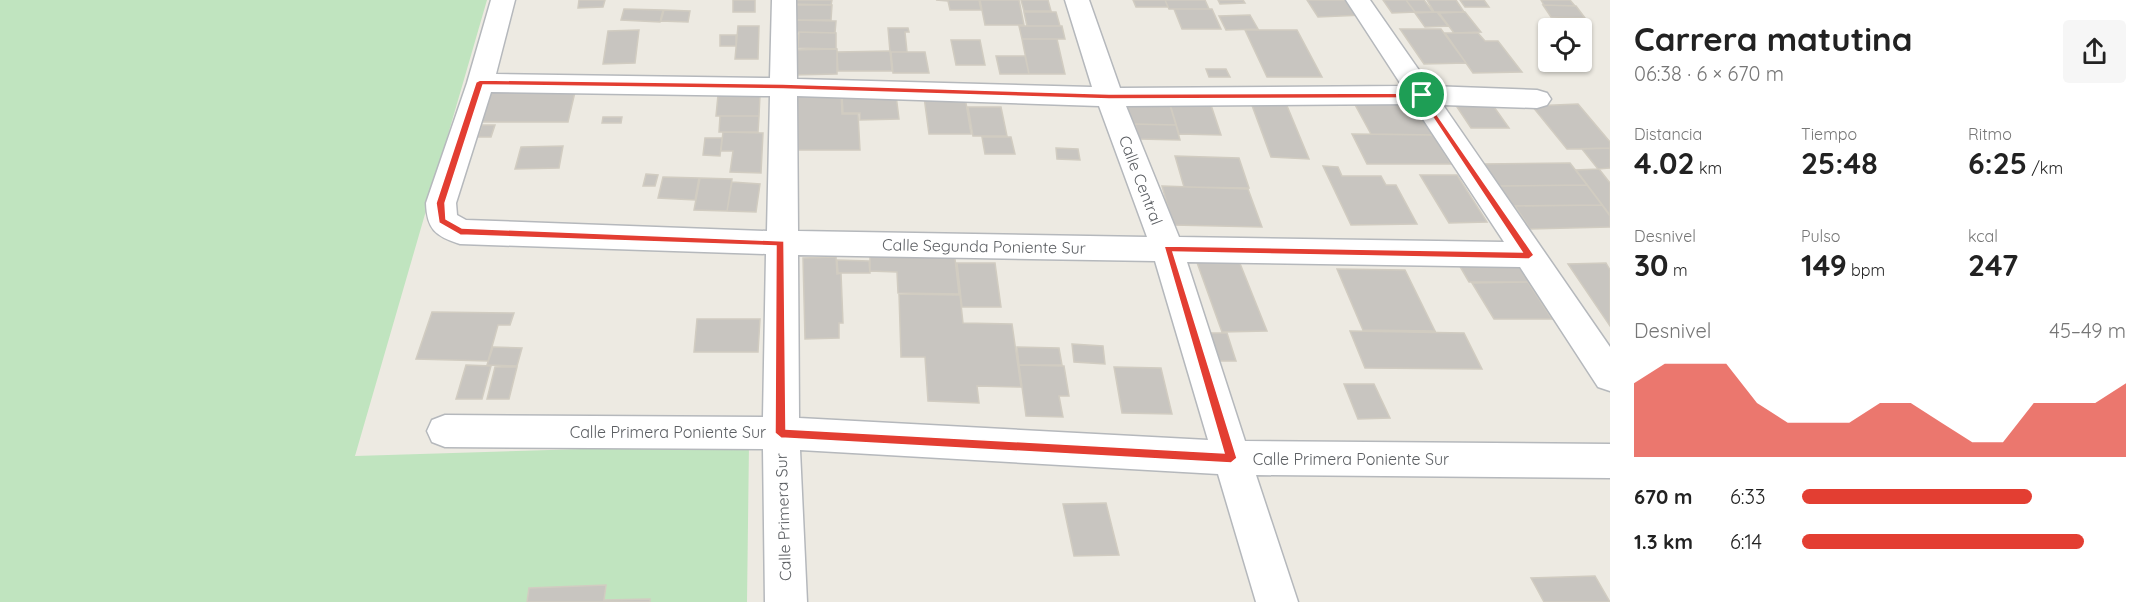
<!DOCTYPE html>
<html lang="es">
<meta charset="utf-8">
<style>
:root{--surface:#fff;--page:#f6f6f6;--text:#222;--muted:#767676;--accent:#e33e32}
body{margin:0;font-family:Quicksand,sans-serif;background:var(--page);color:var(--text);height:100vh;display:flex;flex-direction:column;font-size:22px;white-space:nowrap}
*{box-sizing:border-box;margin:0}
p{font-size:20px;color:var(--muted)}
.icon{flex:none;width:33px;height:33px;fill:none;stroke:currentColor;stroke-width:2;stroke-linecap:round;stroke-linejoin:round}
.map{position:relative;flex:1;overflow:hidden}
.side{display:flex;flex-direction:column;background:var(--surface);width:540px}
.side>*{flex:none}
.buttons{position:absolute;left:1538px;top:18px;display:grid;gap:12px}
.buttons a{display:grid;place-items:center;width:54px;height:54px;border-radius:6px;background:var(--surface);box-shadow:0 2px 4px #0004;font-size:30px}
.pin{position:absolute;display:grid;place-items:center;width:51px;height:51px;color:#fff;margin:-26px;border:3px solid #fff;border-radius:50%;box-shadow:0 2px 6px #0007}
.round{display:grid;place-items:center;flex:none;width:63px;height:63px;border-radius:6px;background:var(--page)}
.head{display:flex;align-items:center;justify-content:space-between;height:102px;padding:0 24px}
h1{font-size:33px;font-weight:700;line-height:45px}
.metrics{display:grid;grid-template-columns:repeat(3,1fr);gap:9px;height:102px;padding:6px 24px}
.metrics div{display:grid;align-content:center}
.metrics b{font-size:30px;font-weight:700}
.metrics small{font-size:16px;font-weight:400}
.metrics p{font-size:16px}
.chart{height:168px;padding:12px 24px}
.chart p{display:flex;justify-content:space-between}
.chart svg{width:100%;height:108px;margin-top:6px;fill:var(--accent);opacity:.7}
ul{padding:0 24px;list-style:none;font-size:20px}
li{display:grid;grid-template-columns:96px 72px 1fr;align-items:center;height:45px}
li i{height:15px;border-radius:8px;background:var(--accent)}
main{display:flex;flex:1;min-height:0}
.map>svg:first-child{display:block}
</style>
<main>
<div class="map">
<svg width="1610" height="602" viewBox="0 0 1610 602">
<rect width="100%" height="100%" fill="#edeae2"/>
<path fill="#c0e4bf" d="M 0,0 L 487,0 L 355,456 L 749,444 L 747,602 L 0,602 Z"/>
<path fill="#c8c5c0" stroke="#d1ccc1" stroke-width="1.5" d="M 579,0 L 605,0 L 603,7 L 578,8 Z
M 733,0 L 755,0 L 755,12 L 733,12 Z
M 791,0 L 832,0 L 831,5 L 791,4 Z
M 936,0 L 979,0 L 981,10 L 950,10 L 948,1 Z
M 980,0 L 1019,0 L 1024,25 L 985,25 Z
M 1021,0 L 1048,0 L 1051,11 L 1024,11 Z
M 1133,0 L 1165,0 L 1168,7 L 1136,7 Z
M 1165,0 L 1205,0 L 1209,9 L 1169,9 Z
M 1218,0 L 1243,0 L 1245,3 L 1220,4 Z
M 1307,0 L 1353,0 L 1363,15 L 1318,17 Z
M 1383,0 L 1406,0 L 1415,12 L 1392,13 Z
M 1406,0 L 1424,0 L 1433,12 L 1415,12 Z
M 1427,0 L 1456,0 L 1464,12 L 1434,12 Z
M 1460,0 L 1484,0 L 1489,7 L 1465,7 Z
M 1541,0 L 1570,0 L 1575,6 L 1544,5 Z
M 796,5 L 832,5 L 831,20 L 795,20 Z
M 1543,5 L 1576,6 L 1585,18 L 1551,17 Z
M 624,9 L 663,10 L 660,22 L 621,20 Z
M 1174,9 L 1212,9 L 1221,29 L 1182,29 Z
M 664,10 L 690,11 L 688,22 L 661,21 Z
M 1024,12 L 1056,12 L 1060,26 L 1027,26 Z
M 1437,12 L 1448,26 L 1425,27 L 1415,13 Z
M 1465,12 L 1481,32 L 1454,33 L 1439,13 Z
M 1250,15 L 1258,29 L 1226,30 L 1219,16 Z
M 794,20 L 836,21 L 835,33 L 794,32 Z
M 738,26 L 759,26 L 758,59 L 735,59 Z
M 1019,26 L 1062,26 L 1065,39 L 1022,39 Z
M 888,28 L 908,28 L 909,32 L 905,32 L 907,52 L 890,52 Z
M 1400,29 L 1441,29 L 1466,63 L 1424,64 Z
M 639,30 L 635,63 L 603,64 L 608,31 Z
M 1245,30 L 1297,30 L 1322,77 L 1267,77 Z
M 799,32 L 836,33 L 836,49 L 798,48 Z
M 1445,33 L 1478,33 L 1485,41 L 1498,41 L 1522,72 L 1473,73 Z
M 720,35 L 736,35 L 736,46 L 720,46 Z
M 1022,39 L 1057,39 L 1065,74 L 1029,74 Z
M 951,40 L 980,40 L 985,65 L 956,65 Z
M 837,49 L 837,74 L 792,75 L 792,50 Z
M 890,51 L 892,71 L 838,71 L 837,52 Z
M 891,52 L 925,52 L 929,73 L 893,73 Z
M 996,56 L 1025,56 L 1029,74 L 1000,74 Z
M 1206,69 L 1226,69 L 1230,77 L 1209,77 Z
M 796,91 L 841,91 L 842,114 L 858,114 L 860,150 L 795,150 Z
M 491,92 L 575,92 L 568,122 L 481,122 Z
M 718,95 L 760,95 L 759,116 L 716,116 Z
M 842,95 L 896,95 L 899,119 L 860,120 L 860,113 L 843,113 Z
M 924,97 L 965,97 L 971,134 L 929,134 Z
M 1125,98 L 1168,99 L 1176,125 L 1131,124 Z
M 1250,100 L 1285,101 L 1309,159 L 1271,157 Z
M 1353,101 L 1404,101 L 1420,110 L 1435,135 L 1371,134 Z
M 1170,104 L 1211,105 L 1221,135 L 1179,134 Z
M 1455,104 L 1492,104 L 1509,128 L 1471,128 Z
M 1578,104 L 1610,142 L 1610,148 L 1567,149 L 1532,106 Z
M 968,107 L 1001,107 L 1007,136 L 973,136 Z
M 720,116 L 759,116 L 758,132 L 719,132 Z
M 603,117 L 622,117 L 621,123 L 602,123 Z
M 1135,124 L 1176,125 L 1180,140 L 1139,139 Z
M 482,125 L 495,125 L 491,137 L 478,137 Z
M 723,132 L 763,133 L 761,173 L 730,172 L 733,151 L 721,151 Z
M 1352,134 L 1433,135 L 1451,164 L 1367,164 Z
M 982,137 L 1011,137 L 1015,154 L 985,154 Z
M 705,138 L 722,138 L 720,156 L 703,155 Z
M 563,146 L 559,168 L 515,169 L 521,147 Z
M 1056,148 L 1078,149 L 1080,160 L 1057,159 Z
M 1610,148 L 1610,168 L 1598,169 L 1582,149 Z
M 1175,156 L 1239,158 L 1249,188 L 1184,187 Z
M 1570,163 L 1587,185 L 1498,186 L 1483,164 Z
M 1323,166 L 1338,167 L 1342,176 L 1381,176 L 1386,185 L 1396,185 L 1417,224 L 1351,225 Z
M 1599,169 L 1610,183 L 1610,215 L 1576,170 Z
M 646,174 L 658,175 L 655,186 L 643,186 Z
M 1420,175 L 1457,175 L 1487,222 L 1449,223 Z
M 663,177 L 699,178 L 695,200 L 658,198 Z
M 700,178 L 732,179 L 727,211 L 694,210 Z
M 732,182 L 760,184 L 756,212 L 727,211 Z
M 1587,185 L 1602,205 L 1511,206 L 1498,186 Z
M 1162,186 L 1248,189 L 1262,227 L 1173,225 Z
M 1602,205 L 1610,216 L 1610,227 L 1530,229 L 1515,206 Z
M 870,248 L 954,250 L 959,294 L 898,293 L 897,272 L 870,271 Z
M 1237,256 L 1267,331 L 1222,332 L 1195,257 Z
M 836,257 L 837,274 L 841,273 L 843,323 L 839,323 L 839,338 L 805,339 L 803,258 Z
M 1517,257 L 1532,282 L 1469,282 L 1455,258 Z
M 837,260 L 869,261 L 870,273 L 838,273 Z
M 957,263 L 995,263 L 1001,307 L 962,307 Z
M 1606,263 L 1610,270 L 1610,326 L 1568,264 Z
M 1337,269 L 1405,270 L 1435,331 L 1363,330 Z
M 1528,282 L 1552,319 L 1494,319 L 1472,283 Z
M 899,294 L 960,295 L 963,323 L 1012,324 L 1021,387 L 977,386 L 979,403 L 928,401 L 925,357 L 901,357 Z
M 432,312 L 514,313 L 510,325 L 498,325 L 488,361 L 416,359 Z
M 697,319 L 760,319 L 758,352 L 694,352 Z
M 1350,331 L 1464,333 L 1482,369 L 1365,368 Z
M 1207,333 L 1227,333 L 1236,361 L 1216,361 Z
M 1072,344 L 1103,346 L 1105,364 L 1074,362 Z
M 493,347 L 522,348 L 517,366 L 487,365 Z
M 1017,347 L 1059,348 L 1062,365 L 1019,365 Z
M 466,365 L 491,366 L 482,399 L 456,399 Z
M 1019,365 L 1064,366 L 1069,396 L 1059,396 L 1063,417 L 1026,416 Z
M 495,367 L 517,367 L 509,399 L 487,399 Z
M 1114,367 L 1161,368 L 1172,414 L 1122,413 Z
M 1344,384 L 1374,384 L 1390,418 L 1358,419 Z
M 1106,503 L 1119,555 L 1074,556 L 1063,504 Z
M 1595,576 L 1610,602 L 1544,602 L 1531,578 Z
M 606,585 L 604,600 L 650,599 L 650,602 L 527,602 L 529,588 Z"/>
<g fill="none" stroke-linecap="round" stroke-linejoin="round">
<g stroke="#b5b8bc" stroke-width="3">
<path id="minor" d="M 491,0 L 515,0 L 496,74 L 770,78 L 772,0 L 796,0 L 797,79 L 1092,87 L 1065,0 L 1089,0 L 1120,88 L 1402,86 L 1346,0 L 1370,0 L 1430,86 L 1537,90 L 1547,93 L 1551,99 L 1547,105 L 1537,108 L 1443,105 L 1610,347 L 1610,391 L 1598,387 L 1520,267 L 1187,262 L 1245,441 L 1610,444 L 1610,478 L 1256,475 L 1298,602 L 1256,602 L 1218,474 L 800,450 L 807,602 L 765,602 L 763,449 L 445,447 L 432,442 L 427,431 L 432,420 L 445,415 L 763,417 L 766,254 L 460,244 C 435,236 427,229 426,203 L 467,83 ZM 491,92 L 770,96 L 767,231 L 466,220 L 457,215 L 456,203 ZM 797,96 L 1099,106 L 1147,237 L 798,231 ZM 1413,104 L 1504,242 L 1179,237 L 1126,106 ZM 798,255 L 1155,261 L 1208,440 L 799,418 Z"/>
</g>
<use href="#minor" fill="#fff" fill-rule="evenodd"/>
</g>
<path fill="#e33e32" stroke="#fff" stroke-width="1.5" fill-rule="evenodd" d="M 480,80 L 783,84 L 1109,94 L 1422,93 L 1534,255 L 1529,259 L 1173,252 L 1237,458 L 1231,463 L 781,438 L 775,433 L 776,246 L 460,235 L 439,223 L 436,203 L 476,82 ZM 483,85 L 783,89 L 1109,99 L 1420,98 L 1522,252 L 1164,246 L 1224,453 L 786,429 L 784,241 L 462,228 L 446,219 L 445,203 Z"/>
<g text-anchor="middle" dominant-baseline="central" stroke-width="4.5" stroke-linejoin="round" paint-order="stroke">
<g font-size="16" fill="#5b5e62" stroke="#fff">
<text transform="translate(1141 180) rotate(69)">Calle Central</text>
<text transform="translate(984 246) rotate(1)">Calle Segunda Poniente Sur</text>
<text x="668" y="432">Calle Primera Poniente Sur</text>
<text x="1351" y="459">Calle Primera Poniente Sur</text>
<text transform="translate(783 517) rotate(-92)">Calle Primera Sur</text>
</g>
</g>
</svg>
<div class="buttons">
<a><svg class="icon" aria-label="locate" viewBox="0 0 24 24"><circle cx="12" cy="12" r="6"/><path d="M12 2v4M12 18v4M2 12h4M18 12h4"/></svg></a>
</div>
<div class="pin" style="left:1422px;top:95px;background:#1e9e55"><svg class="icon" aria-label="arrive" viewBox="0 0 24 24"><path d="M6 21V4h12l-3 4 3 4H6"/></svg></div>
</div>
<section class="side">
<div class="head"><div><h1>Carrera matutina</h1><p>06:38 · 6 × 670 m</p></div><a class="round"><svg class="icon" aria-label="share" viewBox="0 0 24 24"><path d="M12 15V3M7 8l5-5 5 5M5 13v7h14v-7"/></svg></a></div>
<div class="metrics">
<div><p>Distancia</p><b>4.02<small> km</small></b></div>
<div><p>Tiempo</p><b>25:48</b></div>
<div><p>Ritmo</p><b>6:25<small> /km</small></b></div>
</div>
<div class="metrics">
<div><p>Desnivel</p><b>30<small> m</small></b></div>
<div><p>Pulso</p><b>149<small> bpm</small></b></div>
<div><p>kcal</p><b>247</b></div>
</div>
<div class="chart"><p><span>Desnivel</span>45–49 m</p>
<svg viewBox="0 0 160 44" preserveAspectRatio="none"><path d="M0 44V14L10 6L20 6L30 6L40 22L50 30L60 30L70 30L80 22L90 22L100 30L110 38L120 38L130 22L140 22L150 22L160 14V44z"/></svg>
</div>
<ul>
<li><b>670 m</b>6:33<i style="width:71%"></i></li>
<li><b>1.3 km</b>6:14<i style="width:87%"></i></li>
</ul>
</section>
</main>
